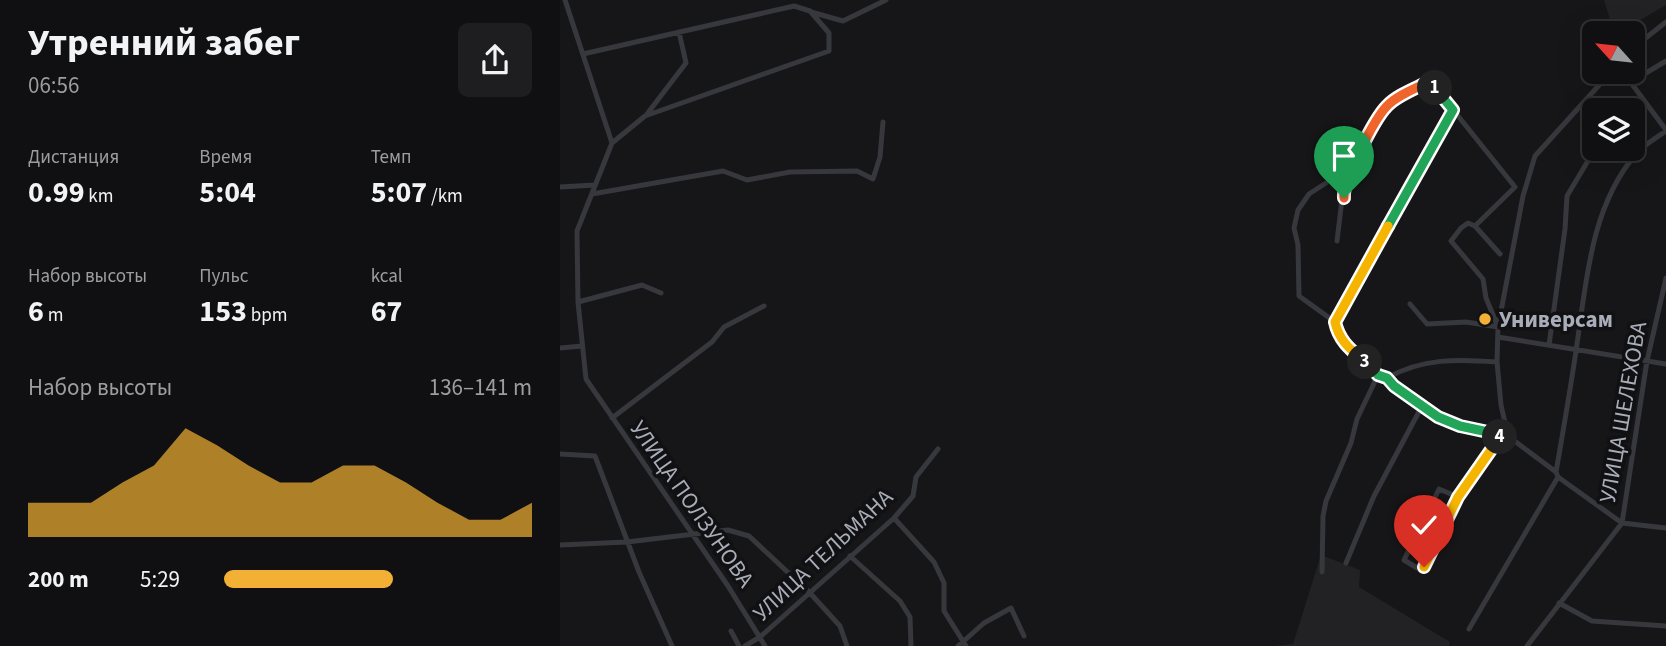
<!DOCTYPE html>
<html lang="ru">
<meta charset="utf-8">
<style>
:root{--surface:#101012;--page:#1e1e20;--text:#f1f3f6;--muted:#9c9d9f;--line:#303032;--accent:#f2b134}
body{margin:0;font-family:"Source Sans 3",sans-serif;background:var(--page);color:var(--text);height:100vh;display:flex;flex-direction:column;font-size:26px;white-space:nowrap}
*{box-sizing:border-box;margin:0}
p{font-size:23px;color:var(--muted)}
.icon{flex:none;width:38px;height:38px;fill:none;stroke:currentColor;stroke-width:2;stroke-linecap:round;stroke-linejoin:round}
.map{position:relative;flex:1;overflow:hidden}
.drawer{display:flex;flex-direction:column;background:var(--surface);width:560px}
.drawer>*{flex:none}
.needle{width:46px;rotate:297deg}
.fabs{position:absolute;left:1022px;top:21px;display:grid;gap:14px}
.fabs a{display:grid;place-items:center;width:63px;height:63px;border-radius:10px;background:var(--surface);box-shadow:0 7px 28px #0002,0 0 0 2px var(--line);font-size:35px}
.pin{position:absolute;display:grid;place-items:center;width:60px;height:60px;color:#fff;margin:-72px -30px;border-radius:50% 50% 50% 0;rotate:-45deg;box-shadow:0 0 7px #0007}
.pin .icon{rotate:45deg}
.km{position:absolute;width:35px;height:35px;margin:-18px;border-radius:50%;background:#222;color:#fff;font-size:19px;line-height:35px;text-align:center}
.round{display:grid;place-items:center;flex:none;width:74px;height:74px;border-radius:10px;background:var(--page)}
.headline{display:flex;align-items:center;justify-content:space-between;height:119px;padding:0 28px}
h1{font-size:38px;font-weight:700;line-height:52px}
.metrics{display:grid;grid-template-columns:repeat(3,1fr);gap:10px;height:119px;padding:7px 28px}
.metrics div{display:grid;align-content:center}
.metrics b{font-size:30px;font-weight:700}
.metrics small{font-size:19px;font-weight:400}
.metrics p{font-size:19px}
.chart{height:196px;padding:14px 28px}
.chart p{display:flex;justify-content:space-between}
.chart svg{width:100%;height:126px;margin-top:7px;fill:var(--accent);opacity:.7}
ul{padding:0 28px;list-style:none;font-size:23px}
li{display:grid;grid-template-columns:112px 84px 1fr;align-items:center;height:52px}
li i{height:18px;border-radius:9px;background:var(--accent)}
main{display:flex;flex:1;min-height:0}
.map>svg:first-child{display:block}
</style>
<main>
<section class="drawer">
<div class="headline"><div><h1>Утренний забег</h1><p>06:56</p></div><a class="round"><svg class="icon" aria-label="share" viewBox="0 0 24 24"><path d="M12 15V3M7 8l5-5 5 5M5 13v7h14v-7"/></svg></a></div>
<div class="metrics">
<div><p>Дистанция</p><b>0.99<small> km</small></b></div>
<div><p>Время</p><b>5:04</b></div>
<div><p>Темп</p><b>5:07<small> /km</small></b></div>
</div>
<div class="metrics">
<div><p>Набор высоты</p><b>6<small> m</small></b></div>
<div><p>Пульс</p><b>153<small> bpm</small></b></div>
<div><p>kcal</p><b>67</b></div>
</div>
<div class="chart"><p><span>Набор высоты</span>136–141 m</p>
<svg viewBox="0 0 160 44" preserveAspectRatio="none"><path d="M0 44V32L10 32L20 32L30 25L40 19L50 6L60 12L70 19L80 25L90 25L100 19L110 19L120 25L130 32L140 38L150 38L160 32V44z"/></svg>
</div>
<ul>
<li><b>200 m</b>5:29<i style="width:55%"></i></li>
</ul>
</section>
<div class="map">
<svg width="1106" height="646" viewBox="0 0 1106 646">
<rect width="100%" height="100%" fill="#161618"/>
<path fill="#222225" d="M 1044,0 L 1106,0 L 1106,5 L 1058,33 L 1054,33 Z
M 761,555 L 800,570 L 799,587 L 890,642 L 889,646 L 714,646 L 733,644 Z"/>
<g fill="none" stroke-linecap="round" stroke-linejoin="round">
<path stroke="#37383d" stroke-width="5" d="M 5,0 L 52,143 L 17,231 L 18,302 L 26,379 L 168,586 L 205,646
M 251,12 L 283,21 L 326,0
M 1073,48 L 1106,22
M 23,54 L 234,6 L 250,11 L 269,33 L 269,51 L 85,116 L 52,143
M 1063,72 L 1106,130
M 1071,82 L 1106,61
M 1073,112 L 1085,103
M 87,114 L 126,63 L 119,32
M 766,183 L 749,194 L 738,210 L 734,228 L 738,245 L 739,296 L 775,322 C 780,346 802,358 818,375
M 0,187 L 35,185
M 32,194 L 163,171 L 187,180 L 230,172 L 297,171 L 313,179 L 320,157 L 323,122
M 777,241 L 783,191 L 790,169 L 828,105 L 870,81 L 955,187 L 915,226 L 940,254
M 18,302 L 82,285 L 101,293
M 850,304 L 867,324 L 906,322 L 938,327 L 926,298 L 923,279 L 891,241 L 901,228 L 908,223 L 915,226
M 775,322 L 893,109
M 938,337 L 1106,364
M 989,345 L 1005,229 L 1007,196 L 1035,149
M 0,348 L 22,346
M 818,375 L 827,378 C 862,358 898,359 937,362
M 827,378 L 834,386 L 862,406
M 52,418 L 152,342 L 164,327 L 204,306
M 948,436 L 941,405 L 937,362 L 938,327 L 963,196 L 975,156 L 1051,72
M 948,436 L 996,472 L 998,477 L 1062,523 L 1106,528
M 0,454 L 35,456 L 79,572 L 112,646
M 996,472 C 1003,432 1010,391 1016,351 C 1026,285 1030,207 1076,154 C 1084,145 1096,138 1106,131
M 898,497 L 879,489 L 844,560 L 862,571 L 898,497 L 941,435 L 948,436
M 334,518 L 374,562 L 384,583 L 384,611 L 406,646
M 0,545 L 67,542 L 168,530 L 189,536 L 250,593 L 280,626 L 287,646
M 290,556 L 340,601 L 350,617 L 351,646
M 786,563 L 814,496 L 862,406 C 887,424 912,428 941,435
M 762,572 L 763,516 L 766,501 L 791,443 L 797,419 L 818,375
M 999,603 L 1032,621 L 1106,626
M 909,629 L 998,477
M 171,631 L 179,646
M 185,646 L 200,637 L 334,518 L 353,496 L 356,477 L 378,449
M 398,646 L 424,623 L 451,608 L 464,636
M 967,646 L 1062,523 L 1087,361 L 1106,278"/>
</g>
<g fill="none" stroke-linecap="round" stroke-linejoin="round">
<g stroke="#fff" stroke-width="14">
<path id="split-1" d="M 784,198 C 782,181 815,118 827,106 C 837,95 857,88 870,81 L 875,88"/>
</g>
<g stroke="#fff" stroke-width="14">
<path id="split-2" d="M 828,226 L 893,110 L 875,88"/>
</g>
<g stroke="#fff" stroke-width="14">
<path id="split-3" d="M 805,362 C 791,350 779,341 775,322 L 828,226"/>
</g>
<g stroke="#fff" stroke-width="14">
<path id="split-4" d="M 805,362 L 818,375 L 827,378 L 834,386 L 878,417 L 900,426 L 942,435 L 940,437"/>
</g>
<g stroke="#fff" stroke-width="14">
<path id="split-5" d="M 864,567 L 898,497 L 940,437"/>
</g>
<use href="#split-1" stroke="#f0652b" stroke-width="9"/>
<use href="#split-2" stroke="#22a559" stroke-width="9"/>
<use href="#split-3" stroke="#f5b400" stroke-width="9"/>
<use href="#split-4" stroke="#22a559" stroke-width="9"/>
<use href="#split-5" stroke="#f5b400" stroke-width="9"/>
</g>
<circle fill="#f2b134" stroke="#111113" stroke-width="2.5" cx="925" cy="319" r="7"/>
<g text-anchor="middle" dominant-baseline="central" stroke-width="7" stroke-linejoin="round" paint-order="stroke">
<g font-size="23" font-weight="bold" fill="#a8adb8" stroke="#111113" text-anchor="start">
<text x="939" y="319">Универсам</text>
</g>
<g font-size="23" fill="#a8adb8" stroke="#111113">
<text transform="translate(1063 412) rotate(-80)">УЛИЦА ШЕЛЕХОВА</text>
<text transform="translate(132 504) rotate(55)">УЛИЦА ПОЛЗУНОВА</text>
<text transform="translate(263 555) rotate(-43)">УЛИЦА ТЕЛЬМАНА</text>
</g>
</g>
</svg>
<div class="fabs">
<a><svg class="needle" viewBox="-14 -14 28 28"><path d="M0-13l5 13h-10z" fill="#e53935"/><path d="M0 13l5-13h-10z" fill="#9c9d9f"/></svg></a>
<a><svg class="icon" aria-label="layers" viewBox="0 0 24 24"><path d="M12 4l9 5-9 5-9-5zM3 14l9 5 9-5"/></svg></a>
</div>
<div class="pin" style="left:784px;top:198px;background:#1e9e55"><svg class="icon" aria-label="arrive" viewBox="0 0 24 24"><path d="M6 21V4h12l-3 4 3 4H6"/></svg></div>
<div class="pin" style="left:864px;top:567px;background:#d93025"><svg class="icon" aria-label="check" viewBox="0 0 24 24"><path d="M5 12l5 5 9-10"/></svg></div>
<b class="km" style="left:875px;top:88px">1</b>
<b class="km" style="left:805px;top:362px">3</b>
<b class="km" style="left:940px;top:437px">4</b>
</div>
</main>
